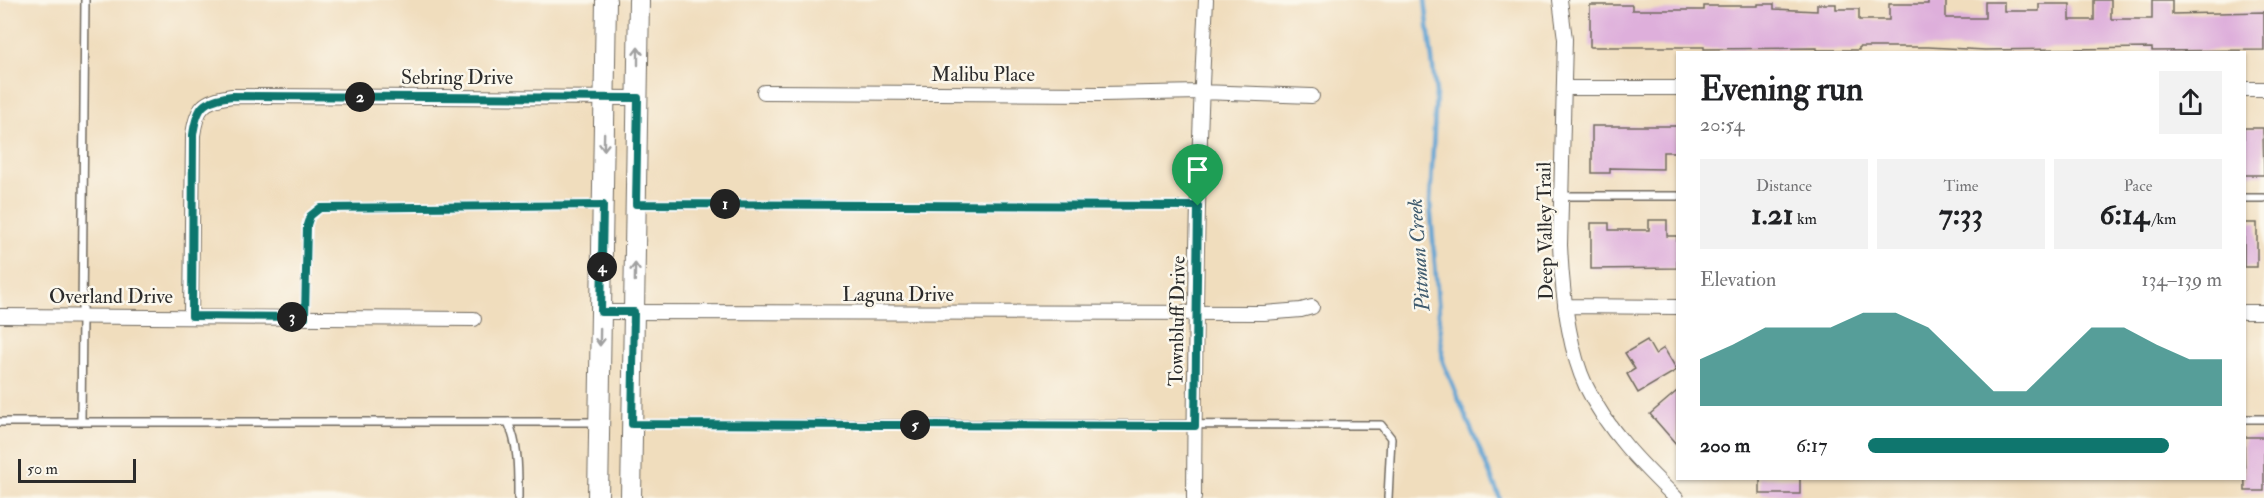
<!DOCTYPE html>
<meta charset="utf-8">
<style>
:root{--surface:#fff;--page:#f2f2f2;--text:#202124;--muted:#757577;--accent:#0f766e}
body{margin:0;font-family:"IM FELL Double Pica",serif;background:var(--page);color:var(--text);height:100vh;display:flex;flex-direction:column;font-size:22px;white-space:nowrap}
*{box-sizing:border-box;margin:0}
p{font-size:20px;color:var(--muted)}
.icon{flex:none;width:33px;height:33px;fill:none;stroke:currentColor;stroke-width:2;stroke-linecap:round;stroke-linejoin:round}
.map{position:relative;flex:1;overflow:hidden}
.sheet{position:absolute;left:1676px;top:51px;width:570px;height:429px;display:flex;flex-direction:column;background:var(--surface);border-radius:0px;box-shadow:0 2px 4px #0004}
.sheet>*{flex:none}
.scale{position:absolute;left:18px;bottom:15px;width:118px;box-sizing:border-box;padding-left:6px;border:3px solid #2b2b2b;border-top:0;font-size:16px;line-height:21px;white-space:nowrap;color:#2b2b2b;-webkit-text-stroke:4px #fbf7ec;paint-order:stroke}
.pin{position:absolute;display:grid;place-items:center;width:51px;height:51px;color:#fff;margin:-62px -26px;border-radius:50% 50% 50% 0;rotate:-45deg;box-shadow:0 0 6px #0007}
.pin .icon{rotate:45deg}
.km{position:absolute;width:30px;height:30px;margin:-15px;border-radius:50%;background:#222;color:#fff;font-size:16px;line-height:30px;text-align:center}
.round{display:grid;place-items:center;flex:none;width:63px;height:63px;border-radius:0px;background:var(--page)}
.overview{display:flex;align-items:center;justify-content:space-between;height:102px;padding:0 24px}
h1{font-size:33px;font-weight:700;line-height:45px}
.figures{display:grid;grid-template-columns:repeat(3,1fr);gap:9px;height:102px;padding:6px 24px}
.figures div{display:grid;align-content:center;border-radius:0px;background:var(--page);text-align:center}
.figures b{font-size:30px;font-weight:700}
.figures small{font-size:16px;font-weight:400}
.figures p{font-size:16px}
.chart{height:168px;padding:12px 24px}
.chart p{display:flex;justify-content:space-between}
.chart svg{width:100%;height:108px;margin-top:6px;fill:var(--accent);opacity:.7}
ul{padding:0 24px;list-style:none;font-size:20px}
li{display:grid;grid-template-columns:96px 72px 1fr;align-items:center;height:45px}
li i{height:15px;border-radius:8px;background:var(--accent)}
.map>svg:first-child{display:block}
</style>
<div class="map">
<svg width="2264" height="498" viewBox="0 0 2264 498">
<rect width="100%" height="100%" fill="#fbf7ec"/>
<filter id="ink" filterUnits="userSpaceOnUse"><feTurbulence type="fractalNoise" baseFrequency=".0167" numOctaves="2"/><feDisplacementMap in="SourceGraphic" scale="12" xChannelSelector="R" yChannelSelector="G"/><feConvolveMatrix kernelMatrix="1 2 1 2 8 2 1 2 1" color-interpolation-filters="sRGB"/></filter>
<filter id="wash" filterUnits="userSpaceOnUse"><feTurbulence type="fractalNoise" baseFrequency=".008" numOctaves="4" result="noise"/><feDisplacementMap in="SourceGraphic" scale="24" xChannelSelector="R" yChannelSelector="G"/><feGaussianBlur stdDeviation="1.35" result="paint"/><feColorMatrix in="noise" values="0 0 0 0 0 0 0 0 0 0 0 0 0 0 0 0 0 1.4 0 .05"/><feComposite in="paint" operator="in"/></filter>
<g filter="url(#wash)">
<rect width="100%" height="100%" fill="#f0ddbd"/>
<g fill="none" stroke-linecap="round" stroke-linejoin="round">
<path stroke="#5ea3d3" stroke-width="4.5" d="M 1425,0 L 1436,93 L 1430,203 L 1443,362 L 1500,498"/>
</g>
<g id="blocks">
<path fill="#deafdb" d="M 1928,0 L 1946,0 L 1946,18 L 1985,18 L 1985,2 L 2004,2 L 2004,11 L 2039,11 L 2039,4 L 2070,4 L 2070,20 L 2094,20 L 2094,0 L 2111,0 L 2111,19 L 2152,19 L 2152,0 L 2172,0 L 2172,14 L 2264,12 L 2264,50 L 2152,51 L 2152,48 L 1985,50 L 1928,47 L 1859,47 L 1859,50 L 1817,50 L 1817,48 L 1704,49 L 1704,47 L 1590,47 L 1590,5 L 1632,5 L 1632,10 L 1704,10 L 1704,6 L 1758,6 L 1758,4 L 1774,4 L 1774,9 L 1817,11 L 1817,4 L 1836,4 L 1836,9 L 1859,9 L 1859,20 L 1889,20 L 1889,4 L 1928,4 Z
M 1592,126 L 1677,126 L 1677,152 L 1663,152 L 1663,169 L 1610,168 L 1610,173 L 1592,173 Z
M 2244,128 L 2263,128 L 2264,175 L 2244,175 Z
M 1649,220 L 1667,220 L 1667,236 L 1677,236 L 1677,268 L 1591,269 L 1591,223 L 1609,223 L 1609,230 L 1649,230 Z
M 2244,223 L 2257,223 L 2257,267 L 2244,267 Z
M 1647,340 L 1655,354 L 1664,348 L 1677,370 L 1638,393 L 1627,374 L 1635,369 L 1625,353 Z
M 1677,391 L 1677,445 L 1650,414 Z
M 2244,437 L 2264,437 L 2264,491 L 2245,491 Z
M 1760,478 L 1800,478 L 1800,494 L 1760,494 Z"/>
</g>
</g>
<g filter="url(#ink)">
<use href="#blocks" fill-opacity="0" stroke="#70695e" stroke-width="1.5"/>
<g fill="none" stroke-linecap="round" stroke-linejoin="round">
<g stroke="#70695e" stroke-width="10">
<path id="lane" d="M 1561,196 L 1677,196
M 2244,198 L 2264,198
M 639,204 L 1198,206
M 305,317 L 307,225 L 310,216 L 320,208 L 601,205
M 2244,419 L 2264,419
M 0,422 L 597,422
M 81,422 L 85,0
M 508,422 C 519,446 518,472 518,498
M 633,424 L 1381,425 L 1391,438 L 1388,498"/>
</g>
<g stroke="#70695e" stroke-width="16">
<path id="street" d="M 1560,0 L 1565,39 L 1560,245 C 1562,288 1568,348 1586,386 C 1607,430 1642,465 1676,498
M 1564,88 L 1677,88
M 2244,89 L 2264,89
M 764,92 L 1102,94 L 1201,92 L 1312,96
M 1565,306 L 1677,307
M 601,312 L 1264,313 L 1301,310 L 1312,307
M 2244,312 L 2264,312
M 0,316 L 474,319
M 191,316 L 193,135 C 197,107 203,100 232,96 L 638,98
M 1194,498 C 1195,332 1197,166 1206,0"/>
</g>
<g stroke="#70695e" stroke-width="22">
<path id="secondary" d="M 598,498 L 606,0
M 631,498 L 639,0"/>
</g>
<use href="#lane" stroke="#fff" stroke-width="7"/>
<use href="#street" stroke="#fff" stroke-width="14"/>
<use href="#secondary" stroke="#fff" stroke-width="20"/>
</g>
<defs><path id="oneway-shaft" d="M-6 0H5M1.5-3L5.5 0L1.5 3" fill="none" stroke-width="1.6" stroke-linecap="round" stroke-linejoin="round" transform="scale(1.5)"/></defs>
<g stroke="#a0a0a0">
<use href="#oneway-shaft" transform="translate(638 56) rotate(-90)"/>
<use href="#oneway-shaft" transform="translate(604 142) rotate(91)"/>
<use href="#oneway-shaft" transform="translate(635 272) rotate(-89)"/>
<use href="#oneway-shaft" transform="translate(600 337) rotate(91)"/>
</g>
</g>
<g fill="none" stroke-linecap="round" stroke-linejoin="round" filter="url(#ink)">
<g stroke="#fff" stroke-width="12">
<path id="route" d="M 232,96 L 638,98 L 636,204 L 1198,206 L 1195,426 L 632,424 L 634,312 L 601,312 L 603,205 L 320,208 L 310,216 L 307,225 L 305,317 L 192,316 L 193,135 C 197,106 203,100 232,96 Z"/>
</g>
<use href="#route" stroke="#0f766e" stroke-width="8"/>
</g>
<g text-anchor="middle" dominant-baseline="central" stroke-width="5" stroke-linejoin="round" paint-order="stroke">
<g font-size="20" fill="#2b2b2b" stroke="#fbf7ec">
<text x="983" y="74">Malibu Place</text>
<text x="457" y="77">Sebring Drive</text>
<text transform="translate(1545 231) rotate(-91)">Deep Valley Trail</text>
<text x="898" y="294">Laguna Drive</text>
<text x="111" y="296">Overland Drive</text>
<text transform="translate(1177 321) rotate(-89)">Townbluff Drive</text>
</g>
<g font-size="21" font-style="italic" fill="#3f5b6e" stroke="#fbf7ec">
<text transform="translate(1419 255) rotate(-94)">Pittman Creek</text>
</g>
</g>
</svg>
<div class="scale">50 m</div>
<div class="pin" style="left:1198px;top:206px;background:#1e9e55"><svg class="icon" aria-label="arrive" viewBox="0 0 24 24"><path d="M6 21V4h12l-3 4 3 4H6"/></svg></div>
<b class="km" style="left:725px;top:204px">1</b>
<b class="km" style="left:360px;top:97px">2</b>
<b class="km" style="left:292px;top:317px">3</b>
<b class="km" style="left:602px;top:267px">4</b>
<b class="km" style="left:915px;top:425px">5</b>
<section class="sheet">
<div class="overview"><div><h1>Evening run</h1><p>20:54</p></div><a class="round"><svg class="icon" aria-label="share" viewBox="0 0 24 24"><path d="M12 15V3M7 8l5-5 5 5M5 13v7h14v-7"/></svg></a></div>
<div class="figures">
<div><p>Distance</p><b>1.21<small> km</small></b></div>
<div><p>Time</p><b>7:33</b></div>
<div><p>Pace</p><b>6:14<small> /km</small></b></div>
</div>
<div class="chart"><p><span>Elevation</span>134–139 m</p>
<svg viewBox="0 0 160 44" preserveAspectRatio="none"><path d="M0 44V25L10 19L20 12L30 12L40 12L50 6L60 6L70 12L80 25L90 38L100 38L110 25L120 12L130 12L140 19L150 25L160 25V44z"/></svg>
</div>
<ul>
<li><b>200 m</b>6:17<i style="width:85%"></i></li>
</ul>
</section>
</div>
